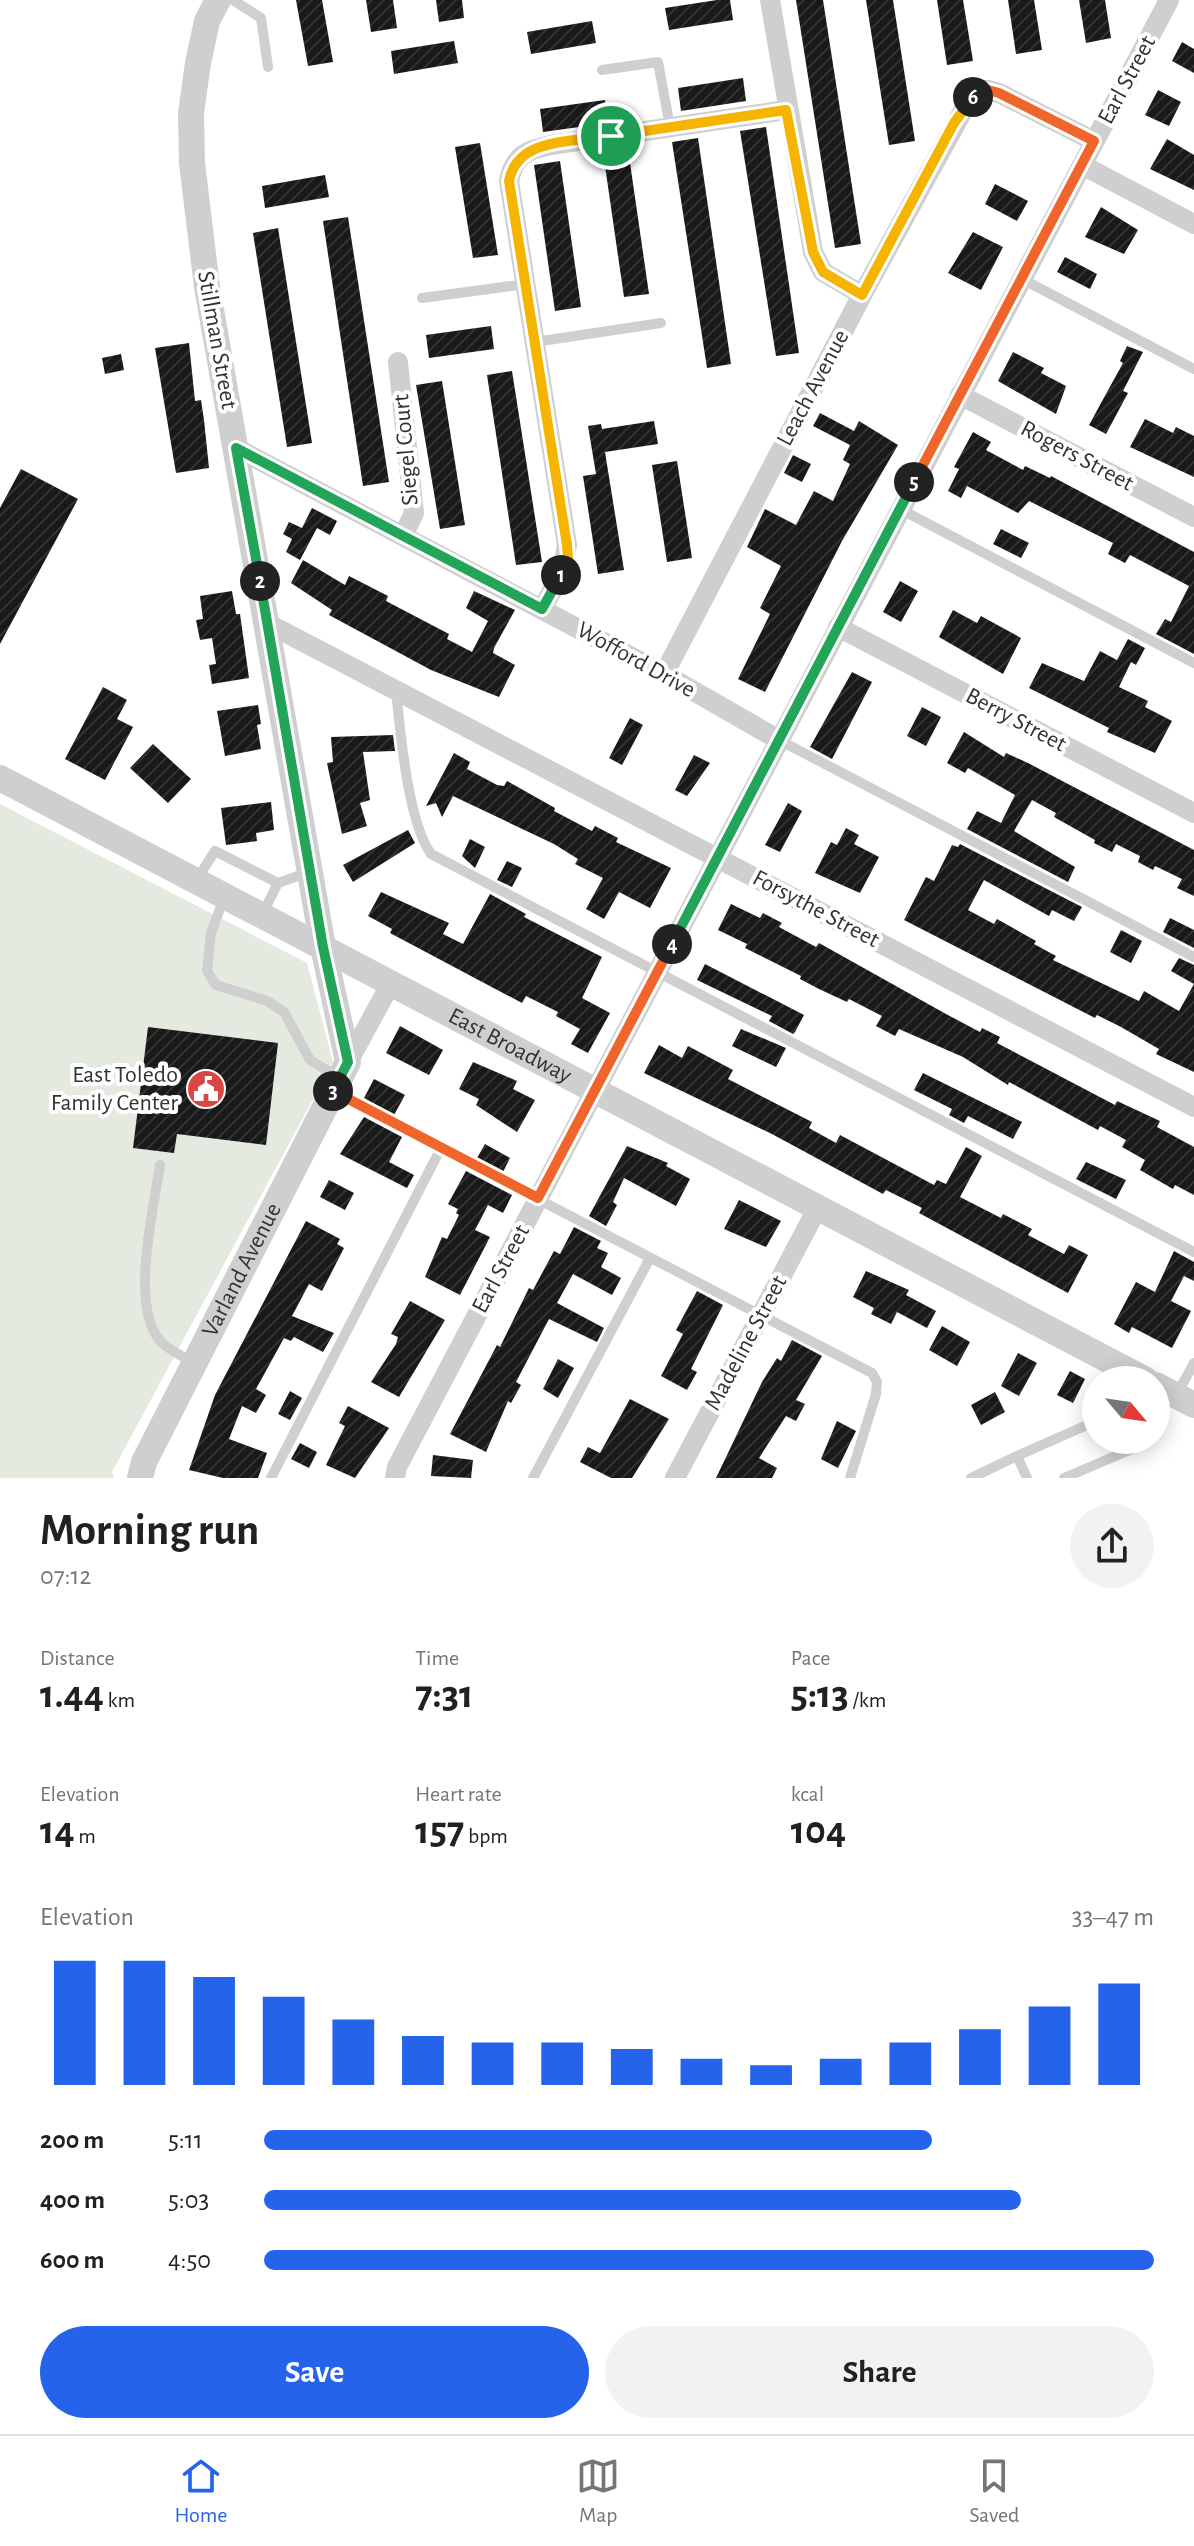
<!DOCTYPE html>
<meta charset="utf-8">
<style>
:root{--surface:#fff;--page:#f2f2f2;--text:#202124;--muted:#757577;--line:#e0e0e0;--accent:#2563eb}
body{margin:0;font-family:"Alegreya Sans",sans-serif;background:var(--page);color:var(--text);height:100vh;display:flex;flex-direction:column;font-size:30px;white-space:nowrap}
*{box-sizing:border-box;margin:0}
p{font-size:26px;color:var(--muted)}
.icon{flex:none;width:44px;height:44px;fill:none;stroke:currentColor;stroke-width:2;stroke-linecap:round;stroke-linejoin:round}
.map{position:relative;height:1478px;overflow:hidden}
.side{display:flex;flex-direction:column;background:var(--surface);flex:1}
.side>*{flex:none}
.needle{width:52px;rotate:119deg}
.buttons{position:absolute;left:1082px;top:1366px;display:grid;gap:16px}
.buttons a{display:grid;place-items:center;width:88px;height:88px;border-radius:50%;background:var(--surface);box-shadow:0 4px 20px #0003;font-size:40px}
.pin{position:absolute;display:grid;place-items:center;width:68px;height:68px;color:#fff;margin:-34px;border:4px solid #fff;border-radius:50%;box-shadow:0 2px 8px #0007}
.km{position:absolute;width:40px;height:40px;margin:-20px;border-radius:50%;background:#222;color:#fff;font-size:22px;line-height:40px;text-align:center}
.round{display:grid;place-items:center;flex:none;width:84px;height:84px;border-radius:42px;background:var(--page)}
.headline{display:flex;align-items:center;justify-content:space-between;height:136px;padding:0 40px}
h1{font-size:44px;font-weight:700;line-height:60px}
.figures{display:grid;grid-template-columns:repeat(3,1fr);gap:12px;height:136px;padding:8px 40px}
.figures div{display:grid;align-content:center}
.figures b{font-size:40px;font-weight:700}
.figures small{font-size:22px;font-weight:400}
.figures p{font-size:22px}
.chart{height:224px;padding:16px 40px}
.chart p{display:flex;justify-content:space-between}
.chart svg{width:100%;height:144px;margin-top:8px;stroke:var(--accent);stroke-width:6}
.primary-button{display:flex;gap:16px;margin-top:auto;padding:16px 40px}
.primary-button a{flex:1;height:92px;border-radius:48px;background:var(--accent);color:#fff;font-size:32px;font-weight:700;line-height:92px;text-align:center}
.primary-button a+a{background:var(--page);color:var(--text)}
ul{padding:0 40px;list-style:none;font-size:26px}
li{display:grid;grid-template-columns:128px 96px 1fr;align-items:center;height:60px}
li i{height:20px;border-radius:10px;background:var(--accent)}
.dock{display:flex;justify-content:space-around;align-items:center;height:112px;border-top:2px solid var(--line);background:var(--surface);font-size:22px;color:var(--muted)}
.dock a{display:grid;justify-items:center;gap:4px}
.dock .current{color:var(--accent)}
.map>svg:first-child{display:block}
</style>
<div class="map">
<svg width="1194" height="1478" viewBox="0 0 1194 1478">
<defs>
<pattern id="building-hatch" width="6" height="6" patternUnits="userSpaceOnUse" patternTransform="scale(2)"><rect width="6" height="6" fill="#191919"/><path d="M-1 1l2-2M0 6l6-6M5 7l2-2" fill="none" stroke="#323232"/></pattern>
</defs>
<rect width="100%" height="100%" fill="#fff"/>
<path fill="#e4eadf" d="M 0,804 L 307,963 L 333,1062 L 112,1472 L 114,1478 L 0,1478 Z"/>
<path fill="url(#building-hatch)" d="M 296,0 L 322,0 L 333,62 L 308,66 Z
M 366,0 L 393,0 L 397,28 L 371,32 Z
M 436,0 L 462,0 L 464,18 L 439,22 Z
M 717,0 L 730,0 L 733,20 L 669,30 L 665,8 Z
M 796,0 L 823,0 L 861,244 L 835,248 Z
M 866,0 L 893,0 L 915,141 L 889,145 Z
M 937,0 L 963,0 L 973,61 L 947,65 Z
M 1008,0 L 1034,0 L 1042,50 L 1016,54 Z
M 1079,0 L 1105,0 L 1111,38 L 1086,43 Z
M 592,21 L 596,43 L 531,54 L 527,32 Z
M 454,41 L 458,63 L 394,74 L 391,51 Z
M 1182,42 L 1194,49 L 1194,73 L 1172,61 Z
M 743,78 L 746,101 L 681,111 L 678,88 Z
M 1158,90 L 1181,102 L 1169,126 L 1145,115 Z
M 605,100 L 608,123 L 543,132 L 540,109 Z
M 766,127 L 799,353 L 776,356 L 740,131 Z
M 698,138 L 731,364 L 707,368 L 672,142 Z
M 1167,139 L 1194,155 L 1194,190 L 1150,169 Z
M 480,143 L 498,255 L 473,258 L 455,147 Z
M 628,149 L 649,294 L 624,297 L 603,152 Z
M 560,161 L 581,307 L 555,311 L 534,165 Z
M 325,175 L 329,197 L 265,208 L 262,186 Z
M 995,184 L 1028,201 L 1017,221 L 985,204 Z
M 1101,207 L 1138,230 L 1124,254 L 1085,237 Z
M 348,217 L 389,482 L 363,486 L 323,221 Z
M 278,228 L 312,443 L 287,447 L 253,233 Z
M 973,232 L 1003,247 L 981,290 L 948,273 Z
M 1065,257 L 1097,274 L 1090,289 L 1057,272 Z
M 491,326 L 494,349 L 429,358 L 426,335 Z
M 189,343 L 195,401 L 201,400 L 204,420 L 209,468 L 176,473 L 155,348 Z
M 1127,346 L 1143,352 L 1123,391 L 1128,393 L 1106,434 L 1089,425 L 1123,363 L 1120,361 Z
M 1013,352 L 1044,368 L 1041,373 L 1066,386 L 1056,414 L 998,381 Z
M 121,354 L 124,370 L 105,374 L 102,358 Z
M 512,371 L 542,562 L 516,565 L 487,375 Z
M 442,381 L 465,525 L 440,529 L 416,385 Z
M 820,413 L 854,431 L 859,421 L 898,445 L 842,541 L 765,692 L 738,679 L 770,614 L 760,608 L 781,566 L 747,547 L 765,509 L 796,525 L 814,491 L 833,501 L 850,464 L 843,460 L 850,445 L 813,426 Z
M 1145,419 L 1173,433 L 1176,427 L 1194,436 L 1194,477 L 1130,447 Z
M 654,421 L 658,444 L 605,452 L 624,570 L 598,574 L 583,476 L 596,474 L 588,426 L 601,424 L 602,429 Z
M 973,432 L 991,442 L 986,450 L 1023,470 L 1025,466 L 1050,478 L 1051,476 L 1194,552 L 1194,654 L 1156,634 L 1165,619 L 1171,622 L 1189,586 L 1130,555 L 1125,563 L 1108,554 L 1113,543 L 1029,501 L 1018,513 L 967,486 L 961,498 L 948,491 L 959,469 L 954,467 Z
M 793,455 L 811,464 L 802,482 L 784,473 Z
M 677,461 L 692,558 L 667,562 L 652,465 Z
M 21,469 L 78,499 L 0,644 L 0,508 Z
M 312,508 L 337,521 L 330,535 L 317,528 L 300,560 L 286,552 L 292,539 L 283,534 L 289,522 L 302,528 Z
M 1001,529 L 1029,543 L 1021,558 L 993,544 Z
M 303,560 L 345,585 L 349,576 L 388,596 L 386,601 L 449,634 L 447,639 L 472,652 L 488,621 L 466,608 L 474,591 L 515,610 L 494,648 L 493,653 L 515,665 L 499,697 L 431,670 L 329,615 L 332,610 L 291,583 Z
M 900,581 L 918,591 L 901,622 L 883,612 Z
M 232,591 L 236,614 L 240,614 L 249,678 L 212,684 L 209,665 L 216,664 L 212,638 L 200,640 L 196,620 L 203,619 L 200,596 Z
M 953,610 L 977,623 L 981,616 L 1021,638 L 1003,674 L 939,637 Z
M 1128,639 L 1145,648 L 1136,665 L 1131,662 L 1119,687 L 1148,701 L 1145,707 L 1172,721 L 1155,753 L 1107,732 L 1109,728 L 1029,688 L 1042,663 L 1084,681 L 1100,651 L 1117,660 Z
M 852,672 L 872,682 L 832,759 L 810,747 Z
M 103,687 L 127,700 L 117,719 L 133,727 L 105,780 L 65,759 Z
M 258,705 L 261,724 L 257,725 L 261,749 L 225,756 L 217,711 Z
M 922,707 L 941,717 L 926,746 L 907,736 Z
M 630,718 L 643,725 L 622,765 L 609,758 Z
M 964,732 L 1004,757 L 1006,753 L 1028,763 L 1194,850 L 1194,896 L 1177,888 L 1182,879 L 1155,866 L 1153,870 L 1138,862 L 1140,856 L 1116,844 L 1112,852 L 1094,843 L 1095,840 L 1054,817 L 1056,813 L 1032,800 L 1014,831 L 1075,867 L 1068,882 L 967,829 L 977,811 L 1001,823 L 1015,795 L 968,768 L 965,773 L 947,763 Z
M 393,735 L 395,751 L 363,752 L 370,800 L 360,803 L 367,826 L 342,834 L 327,763 L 333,762 L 331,737 Z
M 153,744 L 191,779 L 168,803 L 130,768 Z
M 454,753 L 470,762 L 467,769 L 497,785 L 504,786 L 507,781 L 555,808 L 554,811 L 592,831 L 595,826 L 618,838 L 616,842 L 671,868 L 650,908 L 619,892 L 604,919 L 586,909 L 603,878 L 575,864 L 578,859 L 554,844 L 453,796 L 442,817 L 436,803 L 426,806 Z
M 694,755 L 710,763 L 687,796 L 675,790 Z
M 271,802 L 274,830 L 256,833 L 257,841 L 226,845 L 221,808 Z
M 788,803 L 802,811 L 780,852 L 765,845 Z
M 846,828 L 859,835 L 854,844 L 879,857 L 860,893 L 815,873 L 831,842 L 837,845 Z
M 408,830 L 415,843 L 353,882 L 343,865 Z
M 470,839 L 485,847 L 475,868 L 462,856 Z
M 960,844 L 1082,907 L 1074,921 L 1052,910 L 1049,916 L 984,880 L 968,910 L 994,924 L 997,919 L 1036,941 L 1034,944 L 1056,956 L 1053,960 L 1139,1001 L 1144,991 L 1179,1011 L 1194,984 L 1171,971 L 1179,958 L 1194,965 L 1194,1072 L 1156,1054 L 1159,1049 L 1121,1027 L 1097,1015 L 1095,1018 L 904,920 L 926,877 L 934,881 L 952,845 L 958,847 Z
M 507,861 L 522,868 L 512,887 L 497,880 Z
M 381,892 L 449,923 L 443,934 L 463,944 L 490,894 L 526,914 L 524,917 L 602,957 L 582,998 L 610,1013 L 588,1053 L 571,1044 L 580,1029 L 556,1016 L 558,1012 L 526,996 L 522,1003 L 390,933 L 392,929 L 368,916 Z
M 731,904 L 760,918 L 763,913 L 782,923 L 779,927 L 816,947 L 819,943 L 946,1014 L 980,1032 L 982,1028 L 1000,1037 L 997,1043 L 1115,1105 L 1117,1101 L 1160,1121 L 1157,1127 L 1194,1147 L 1194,1195 L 1175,1185 L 1173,1189 L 1140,1170 L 1145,1160 L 1122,1147 L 1126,1140 L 1100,1126 L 1098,1130 L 1009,1082 L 1008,1085 L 963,1057 L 899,1029 L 895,1036 L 876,1026 L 882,1016 L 849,999 L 847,1002 L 819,989 L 800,979 L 801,976 L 745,948 L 747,944 L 718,930 Z
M 1170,918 L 1194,930 L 1194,948 L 1163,932 Z
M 1121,930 L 1142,941 L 1131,963 L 1110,952 Z
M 705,964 L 804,1015 L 795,1032 L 793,1034 L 769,1021 L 772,1016 L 697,980 Z
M 400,1026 L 443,1050 L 429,1075 L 386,1053 Z
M 148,1027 L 278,1043 L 266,1145 L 177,1134 L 174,1153 L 133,1148 Z
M 741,1029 L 786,1048 L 776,1067 L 732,1046 Z
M 659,1045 L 682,1058 L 688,1046 L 733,1070 L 728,1079 L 812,1122 L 809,1128 L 836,1143 L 840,1135 L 934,1185 L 937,1180 L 946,1184 L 966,1147 L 982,1156 L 960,1197 L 1001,1218 L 1003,1214 L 1032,1229 L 1028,1235 L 1064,1254 L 1069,1245 L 1088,1255 L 1068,1293 L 919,1213 L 922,1208 L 886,1190 L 883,1194 L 770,1133 L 644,1073 Z
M 473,1062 L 517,1081 L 513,1089 L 535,1100 L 517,1132 L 476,1105 L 479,1099 L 459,1089 Z
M 923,1073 L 1022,1122 L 1013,1139 L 968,1116 L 964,1123 L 949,1115 L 952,1109 L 914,1090 Z
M 374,1079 L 405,1095 L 394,1115 L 364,1098 Z
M 364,1117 L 402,1137 L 389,1162 L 414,1175 L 407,1188 L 340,1154 Z
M 485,1144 L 510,1158 L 503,1172 L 477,1158 Z
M 627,1146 L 668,1163 L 666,1166 L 690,1179 L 676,1206 L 624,1178 L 613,1202 L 617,1205 L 606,1226 L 589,1216 Z
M 1086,1162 L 1126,1180 L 1116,1199 L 1076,1179 Z
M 466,1171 L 512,1195 L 503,1213 L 488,1205 L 475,1230 L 490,1237 L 460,1295 L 425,1277 L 442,1237 L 447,1239 L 459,1215 L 456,1213 L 458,1209 L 448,1204 Z
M 329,1180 L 354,1193 L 345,1210 L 320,1197 Z
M 739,1200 L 781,1221 L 766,1247 L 724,1229 Z
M 306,1221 L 340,1239 L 337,1244 L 344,1248 L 322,1291 L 309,1284 L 292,1316 L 334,1333 L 323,1352 L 294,1337 L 291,1341 L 284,1338 L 256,1389 L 266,1395 L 256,1413 L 242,1406 L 229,1439 L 267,1453 L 258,1478 L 223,1478 L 189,1470 L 215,1395 Z
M 574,1227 L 601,1241 L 597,1248 L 608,1253 L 601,1267 L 621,1278 L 612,1295 L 573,1274 L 557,1303 L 604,1328 L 597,1342 L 549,1319 L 516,1382 L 521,1385 L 511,1403 L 508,1401 L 486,1452 L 450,1434 L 497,1345 L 500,1347 L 529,1288 L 533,1290 L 554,1251 L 560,1254 Z
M 1174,1251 L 1194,1262 L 1194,1281 L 1184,1276 L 1171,1301 L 1191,1311 L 1172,1348 L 1132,1327 L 1129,1333 L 1114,1324 L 1136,1282 L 1155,1292 Z
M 866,1271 L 909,1290 L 906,1295 L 936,1311 L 927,1328 L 897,1312 L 891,1324 L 871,1314 L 874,1308 L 853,1297 Z
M 697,1291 L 723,1305 L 691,1369 L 697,1372 L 687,1390 L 661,1376 L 683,1334 L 676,1330 Z
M 410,1301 L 445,1320 L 399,1397 L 371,1382 L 396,1344 L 398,1337 L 391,1334 Z
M 942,1326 L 970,1342 L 957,1366 L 929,1350 Z
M 792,1340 L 822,1356 L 796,1400 L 805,1404 L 796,1421 L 786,1416 L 759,1458 L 777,1468 L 772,1478 L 716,1478 L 762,1382 L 777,1358 L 781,1361 Z
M 1018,1353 L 1037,1363 L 1019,1396 L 1001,1386 Z
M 558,1359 L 574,1368 L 558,1398 L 543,1389 Z
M 1070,1371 L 1085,1379 L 1073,1403 L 1057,1395 Z
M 290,1391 L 302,1398 L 290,1420 L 278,1414 Z
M 995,1392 L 1005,1412 L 981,1425 L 971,1405 Z
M 630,1399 L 669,1419 L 632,1478 L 611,1478 L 580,1462 L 588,1447 L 600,1453 Z
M 348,1406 L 389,1428 L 355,1478 L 326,1465 L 345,1426 L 339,1423 Z
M 837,1421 L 856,1431 L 838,1468 L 821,1459 Z
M 300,1443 L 317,1452 L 309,1468 L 291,1459 Z
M 433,1455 L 473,1460 L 471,1478 L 431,1476 Z"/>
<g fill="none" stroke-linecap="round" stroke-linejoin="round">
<path stroke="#cfcfcf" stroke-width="10" d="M 233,0 L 261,18 L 268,67
M 602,70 L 658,62 L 670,127
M 1022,279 L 1194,369
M 422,298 L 526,284
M 535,342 L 661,323
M 900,509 L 1194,663
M 396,690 C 400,731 408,822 431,854 L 1194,1252
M 779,740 L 1194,957
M 197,879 L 215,851 L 278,883 L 262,915
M 278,883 L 309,872
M 224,898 L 211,933 L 207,971 L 216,985 L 267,1001 L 284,1012 L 310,1060 L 340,1078
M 334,1093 L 872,1373 L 877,1382 L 876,1394 L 850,1478
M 160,1165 C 154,1208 129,1307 161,1342 C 169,1350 183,1356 192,1363
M 1177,1394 L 1194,1363
M 271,1478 L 441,1148
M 533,1478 L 650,1258
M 971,1478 L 1017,1456
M 1027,1478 L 1017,1456 L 1096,1421
M 1064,1478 L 1132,1449 L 1140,1440"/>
<path stroke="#cfcfcf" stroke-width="20" d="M 770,0 L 813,252 L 823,272 L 862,295
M 1082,165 L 1194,224
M 398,362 L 414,513 L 403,536
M 960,395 L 1194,517
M 236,448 L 664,674 L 779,740
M 542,609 L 562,573 L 567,545 L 509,181 C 514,155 527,150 551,145 L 786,110
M 267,623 L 1194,1107
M 838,627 L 1194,813
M 664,674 L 862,295 L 969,100 L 988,90 L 999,93 L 1094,141
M 348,1062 L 391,983
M 395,1478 L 397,1467 L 1169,0
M 675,1478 L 818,1207"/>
<g stroke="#cfcfcf" stroke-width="26">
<path id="s1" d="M 0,778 L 1146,1380"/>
<path d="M 1156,1385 L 1194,1405"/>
<path id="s2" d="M 140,1478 L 144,1462 L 348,1062 L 323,947 L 207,287 L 192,163 L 191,113 L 198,63 L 207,21 L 218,0"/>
</g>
</g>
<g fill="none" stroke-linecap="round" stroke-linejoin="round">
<g stroke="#fff" stroke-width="16">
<path id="split-1" d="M 561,575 L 568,558 L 567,545 L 509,181 C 517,137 574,142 611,136"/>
</g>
<g stroke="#fff" stroke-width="16">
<path id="split-2" d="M 260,581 L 236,448 L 542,609 L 561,575"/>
</g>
<g stroke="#fff" stroke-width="16">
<path id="split-3" d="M 260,581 L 323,947 L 348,1062 L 333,1091"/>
</g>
<g stroke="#fff" stroke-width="16">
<path id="split-4" d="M 333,1091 L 538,1198 L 672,944"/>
</g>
<g stroke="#fff" stroke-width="16">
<path id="split-5" d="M 672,944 L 914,482"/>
</g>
<g stroke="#fff" stroke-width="16">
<path id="split-6" d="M 914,482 L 1094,141 L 999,93 L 988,90 L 973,97"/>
</g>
<g stroke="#fff" stroke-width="16">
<path id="split-7" d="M 611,136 L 786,110 L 813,252 L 823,272 L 862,295 L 954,123 L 973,97"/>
</g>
<use href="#split-1" stroke="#f5b400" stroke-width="10"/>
<use href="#split-2" stroke="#22a559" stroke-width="10"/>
<use href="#split-3" stroke="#22a559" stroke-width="10"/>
<use href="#split-4" stroke="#f0652b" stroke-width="10"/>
<use href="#split-5" stroke="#22a559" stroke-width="10"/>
<use href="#split-6" stroke="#f0652b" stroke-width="10"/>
<use href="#split-7" stroke="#f5b400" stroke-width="10"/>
</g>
<defs>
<g id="civic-disc" transform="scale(2)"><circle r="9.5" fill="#da4643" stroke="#fff"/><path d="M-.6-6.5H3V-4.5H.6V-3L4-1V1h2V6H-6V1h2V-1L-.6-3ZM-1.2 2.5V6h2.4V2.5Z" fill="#fff"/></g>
</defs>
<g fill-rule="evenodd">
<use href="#civic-disc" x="206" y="1089"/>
</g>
<g text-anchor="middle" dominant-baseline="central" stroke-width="8" stroke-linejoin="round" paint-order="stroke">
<g font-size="24" fill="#323232" stroke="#fff">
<text transform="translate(1127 80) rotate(-62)">Earl Street</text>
<text transform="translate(217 340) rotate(80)">Stillman Street</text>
<text transform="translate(813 388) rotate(-62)">Leach Avenue</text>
<text transform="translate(406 450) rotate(-95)">Siegel Court</text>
<text transform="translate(1077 456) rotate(28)">Rogers Street</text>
<text transform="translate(636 660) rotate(29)">Wofford Drive</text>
<text transform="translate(1016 720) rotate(28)">Berry Street</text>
<text transform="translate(816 909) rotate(28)">Forsythe Street</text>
<text stroke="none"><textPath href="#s1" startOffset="576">East Broadway</textPath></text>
<text transform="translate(501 1269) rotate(-62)">Earl Street</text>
<text stroke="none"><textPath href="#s2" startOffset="232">Varland Avenue</textPath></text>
<text transform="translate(746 1343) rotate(-62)">Madeline Street</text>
</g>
<g font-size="24" fill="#323232" stroke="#fff" text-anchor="end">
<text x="178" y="1075">East Toledo<tspan x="178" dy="28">Family Center</tspan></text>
</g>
</g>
</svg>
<div class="buttons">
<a><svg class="needle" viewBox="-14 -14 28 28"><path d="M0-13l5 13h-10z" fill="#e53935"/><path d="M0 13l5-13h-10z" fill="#757577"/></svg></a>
</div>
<div class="pin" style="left:611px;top:136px;background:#1e9e55"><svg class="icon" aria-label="arrive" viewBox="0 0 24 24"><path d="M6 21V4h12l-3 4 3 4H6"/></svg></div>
<b class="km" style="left:561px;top:575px">1</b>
<b class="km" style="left:260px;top:581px">2</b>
<b class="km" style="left:333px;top:1091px">3</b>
<b class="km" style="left:672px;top:944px">4</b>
<b class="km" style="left:914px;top:482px">5</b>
<b class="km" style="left:973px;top:97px">6</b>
</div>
<section class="side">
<div class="headline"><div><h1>Morning run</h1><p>07:12</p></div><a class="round"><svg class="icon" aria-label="share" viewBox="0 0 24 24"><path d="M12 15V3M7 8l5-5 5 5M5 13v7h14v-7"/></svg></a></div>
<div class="figures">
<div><p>Distance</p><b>1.44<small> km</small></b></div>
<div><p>Time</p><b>7:31</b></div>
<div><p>Pace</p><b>5:13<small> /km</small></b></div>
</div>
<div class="figures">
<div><p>Elevation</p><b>14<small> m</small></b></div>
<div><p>Heart rate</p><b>157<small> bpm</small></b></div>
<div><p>kcal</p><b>104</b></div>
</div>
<div class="chart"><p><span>Elevation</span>33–47 m</p>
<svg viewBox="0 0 160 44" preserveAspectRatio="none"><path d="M5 44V6M15 44V6M25 44V11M35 44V17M45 44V24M55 44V29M65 44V31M75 44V31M85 44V33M95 44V36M105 44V38M115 44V36M125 44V31M135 44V27M145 44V20M155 44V13"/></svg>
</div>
<ul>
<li><b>200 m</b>5:11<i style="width:75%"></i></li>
<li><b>400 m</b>5:03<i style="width:85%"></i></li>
<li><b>600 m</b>4:50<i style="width:100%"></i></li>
</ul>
<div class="primary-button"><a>Save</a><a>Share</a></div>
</section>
<nav class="dock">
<a class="current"><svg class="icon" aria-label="home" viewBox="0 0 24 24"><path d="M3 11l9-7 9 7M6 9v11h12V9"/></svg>Home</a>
<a><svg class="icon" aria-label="map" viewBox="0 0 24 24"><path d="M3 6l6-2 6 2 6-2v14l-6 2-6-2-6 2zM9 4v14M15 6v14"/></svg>Map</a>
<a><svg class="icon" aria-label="saved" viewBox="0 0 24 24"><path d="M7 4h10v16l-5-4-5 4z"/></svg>Saved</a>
</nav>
